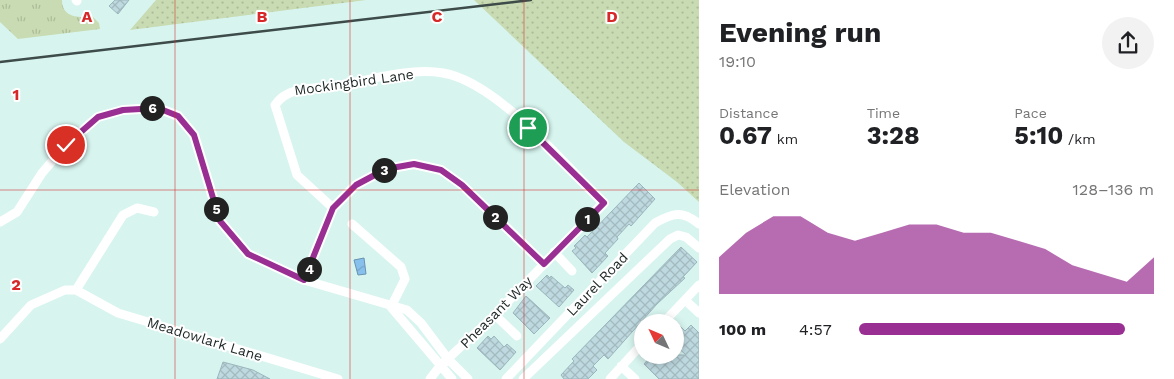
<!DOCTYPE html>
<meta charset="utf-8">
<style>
:root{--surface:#fff;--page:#f2f2f2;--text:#202124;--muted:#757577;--accent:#992f92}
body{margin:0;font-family:"Work Sans",sans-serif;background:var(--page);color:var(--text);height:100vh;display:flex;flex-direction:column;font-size:19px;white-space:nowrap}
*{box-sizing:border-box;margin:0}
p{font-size:16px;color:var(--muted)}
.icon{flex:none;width:28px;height:28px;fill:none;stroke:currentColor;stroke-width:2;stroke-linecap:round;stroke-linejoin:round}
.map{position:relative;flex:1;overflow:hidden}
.sheet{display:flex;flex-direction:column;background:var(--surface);width:475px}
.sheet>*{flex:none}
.needle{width:32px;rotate:314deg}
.buttons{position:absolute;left:634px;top:314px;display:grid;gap:10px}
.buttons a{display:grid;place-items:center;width:50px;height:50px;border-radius:50%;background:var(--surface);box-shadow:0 2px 8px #0003;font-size:25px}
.pin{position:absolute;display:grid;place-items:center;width:42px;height:42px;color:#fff;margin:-21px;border:2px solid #fff;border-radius:50%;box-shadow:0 1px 5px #0007}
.km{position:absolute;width:25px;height:25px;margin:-12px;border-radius:50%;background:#222;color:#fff;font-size:14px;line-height:25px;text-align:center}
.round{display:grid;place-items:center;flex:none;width:52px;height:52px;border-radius:26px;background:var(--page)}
.headline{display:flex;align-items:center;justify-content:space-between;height:85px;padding:0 20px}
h1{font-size:28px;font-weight:700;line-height:38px}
.metrics{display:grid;grid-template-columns:repeat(3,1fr);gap:8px;height:85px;padding:5px 20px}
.metrics div{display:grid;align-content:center}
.metrics b{font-size:25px;font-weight:700}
.metrics small{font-size:14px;font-weight:400}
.metrics p{font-size:14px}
.chart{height:140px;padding:10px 20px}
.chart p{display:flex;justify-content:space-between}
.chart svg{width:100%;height:90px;margin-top:5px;fill:var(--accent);opacity:.7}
ul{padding:0 20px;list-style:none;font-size:16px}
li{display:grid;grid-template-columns:80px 60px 1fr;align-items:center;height:38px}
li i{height:12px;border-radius:6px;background:var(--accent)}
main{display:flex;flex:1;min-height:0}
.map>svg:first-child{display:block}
</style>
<main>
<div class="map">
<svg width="699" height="379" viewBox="0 0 699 379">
<defs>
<pattern id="grass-dots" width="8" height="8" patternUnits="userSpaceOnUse" patternTransform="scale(1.25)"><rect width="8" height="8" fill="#c9dbb2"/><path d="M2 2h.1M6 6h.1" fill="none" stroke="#acbc99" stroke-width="1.8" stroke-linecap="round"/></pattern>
<pattern id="park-tufts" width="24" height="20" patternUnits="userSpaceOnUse" patternTransform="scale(1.25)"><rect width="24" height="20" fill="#c9dbb2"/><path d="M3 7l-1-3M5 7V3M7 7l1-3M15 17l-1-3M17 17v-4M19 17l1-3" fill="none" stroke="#acbc99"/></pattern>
<pattern id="water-waves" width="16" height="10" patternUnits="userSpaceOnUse" patternTransform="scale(1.25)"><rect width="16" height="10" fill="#88c0ed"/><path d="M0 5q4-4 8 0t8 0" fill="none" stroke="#75a5cb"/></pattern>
<pattern id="building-cross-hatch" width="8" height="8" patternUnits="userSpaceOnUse" patternTransform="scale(1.25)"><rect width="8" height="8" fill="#bed9e0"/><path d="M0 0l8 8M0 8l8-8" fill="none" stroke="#a3bac0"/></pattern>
</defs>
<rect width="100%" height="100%" fill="#d7f4ef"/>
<path fill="url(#grass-dots)" d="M 156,0 L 366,0 L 130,30 Z
M 474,0 L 699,0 L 699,202 L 677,182 L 624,142 Z"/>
<path fill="url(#park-tufts)" d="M 0,0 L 62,0 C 62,13 71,17 83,17 L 89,13 L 99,23 L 100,29 L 18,39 L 0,22 Z"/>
<path fill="url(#water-waves)" stroke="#6892b1" d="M 364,258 L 366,274 L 358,275 L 354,260 Z"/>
<path fill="url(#building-cross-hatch)" stroke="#9bb6bc" d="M 115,0 L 129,0 L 118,14 L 109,6 Z
M 639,183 L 655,199 L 631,226 L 629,224 L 617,237 L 618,239 L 605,253 L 608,256 L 592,273 L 572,251 L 576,248 L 574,246 L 585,235 L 587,237 Z
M 681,247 L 697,262 L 683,277 L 685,278 L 657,304 L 608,359 L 604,355 L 593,366 L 597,370 L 588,379 L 564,379 L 561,375 L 574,361 L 572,359 Z
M 547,275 L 550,278 L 551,276 L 565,288 L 568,285 L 574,290 L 559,307 L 536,286 Z
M 526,296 L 550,318 L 534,334 L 513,313 Z
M 691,325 L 699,333 L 699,379 L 659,379 L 644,364 L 652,355 L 686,355 L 675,345 L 675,332 L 680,326 L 685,331 Z
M 488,336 L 491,339 L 494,336 L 504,347 L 507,344 L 516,352 L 500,370 L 477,348 Z
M 223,362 L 253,370 L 270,379 L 217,379 Z"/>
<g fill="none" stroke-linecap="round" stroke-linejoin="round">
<path stroke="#fff" stroke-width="9" d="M 76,0 L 77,1
M 333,208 L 297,175 L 275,105 C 288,85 316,89 337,86 C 369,80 411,67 443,73 C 497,82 565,164 603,203 L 495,315 L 440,366 L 430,379
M 0,222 L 17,212 L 42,173 L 66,145 L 98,117 L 123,110 L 158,108 L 178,116 L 194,135 L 220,221 L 248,254 L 304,280 L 407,310 L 421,323 L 448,359 L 468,379
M 352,224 L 401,267 L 405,279 L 391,307
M 554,252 L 572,271
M 304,280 L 333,208 L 356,185 L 385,169 L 414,164 L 441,170 L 462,185 L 544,264
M 76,290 L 123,215 L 137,208 L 154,212
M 685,300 L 699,313
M 391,307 L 452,379
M 495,315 L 517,336
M 664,322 L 699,285
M 0,339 L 31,305 L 65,290 L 76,290 L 118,313 L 338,379
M 621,366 L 635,379
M 506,379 L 655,223 C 673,213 682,210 699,224
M 523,379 L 670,239 L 678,235 L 686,237 L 699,248
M 610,379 L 642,344"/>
<path stroke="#3d4b49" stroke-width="2.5" d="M 0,62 L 531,0"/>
</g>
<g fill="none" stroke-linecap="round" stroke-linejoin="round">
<g stroke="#fff" stroke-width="10">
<path id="route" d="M 66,145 L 98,117 L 123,110 L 158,108 L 178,116 L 194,135 L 220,221 L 248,254 L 304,280 L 333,208 L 356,185 L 386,169 L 414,164 L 441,170 L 462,185 L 544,264 L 604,203 L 528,128"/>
</g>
<use href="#route" stroke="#992f92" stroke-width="6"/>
</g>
<path fill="none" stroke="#d62828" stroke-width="1" stroke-opacity="0.55" d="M 175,0 L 175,379M 350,0 L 350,379M 524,0 L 524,379M 0,190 L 699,190"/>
<g text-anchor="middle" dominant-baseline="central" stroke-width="4" stroke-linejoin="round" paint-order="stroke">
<g font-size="14" fill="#1d2726" stroke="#fff">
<text transform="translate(354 82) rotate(-8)">Mockingbird Lane</text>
<text transform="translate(597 284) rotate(-46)">Laurel Road</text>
<text transform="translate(496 312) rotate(-45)">Pheasant Way</text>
<text transform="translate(205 339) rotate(17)">Meadowlark Lane</text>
</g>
</g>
<g font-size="16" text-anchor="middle" font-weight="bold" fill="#d62828" stroke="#fff" stroke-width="4" stroke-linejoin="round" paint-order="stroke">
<text x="87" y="22">A</text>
<text x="262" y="22">B</text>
<text x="437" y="22">C</text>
<text x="612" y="22">D</text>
<text x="16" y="100">1</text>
<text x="16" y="290">2</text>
</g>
</svg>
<div class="buttons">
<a><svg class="needle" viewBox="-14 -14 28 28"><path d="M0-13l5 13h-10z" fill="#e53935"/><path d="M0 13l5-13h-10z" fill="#757577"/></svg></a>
</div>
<div class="pin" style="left:528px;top:128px;background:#1e9e55"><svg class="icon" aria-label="arrive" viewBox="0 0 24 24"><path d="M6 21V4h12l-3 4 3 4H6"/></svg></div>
<div class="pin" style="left:66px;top:145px;background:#d93025"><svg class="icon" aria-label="check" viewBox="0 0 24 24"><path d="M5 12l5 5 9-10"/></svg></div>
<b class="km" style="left:587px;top:219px">1</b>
<b class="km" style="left:495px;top:217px">2</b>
<b class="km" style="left:384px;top:170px">3</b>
<b class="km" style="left:309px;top:269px">4</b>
<b class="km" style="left:216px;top:209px">5</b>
<b class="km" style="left:152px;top:108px">6</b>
</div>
<section class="sheet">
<div class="headline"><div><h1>Evening run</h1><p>19:10</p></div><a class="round"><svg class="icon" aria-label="share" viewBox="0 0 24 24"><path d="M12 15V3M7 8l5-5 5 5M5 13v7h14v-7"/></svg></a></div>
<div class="metrics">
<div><p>Distance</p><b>0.67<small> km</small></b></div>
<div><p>Time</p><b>3:28</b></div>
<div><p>Pace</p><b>5:10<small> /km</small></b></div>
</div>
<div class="chart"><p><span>Elevation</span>128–136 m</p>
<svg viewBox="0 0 160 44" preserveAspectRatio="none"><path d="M0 44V26L10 14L20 6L30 6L40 14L50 18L60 14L70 10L80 10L90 14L100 14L110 18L120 22L130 30L140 34L150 38L160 26V44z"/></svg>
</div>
<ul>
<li><b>100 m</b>4:57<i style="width:90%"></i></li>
</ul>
</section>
</main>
